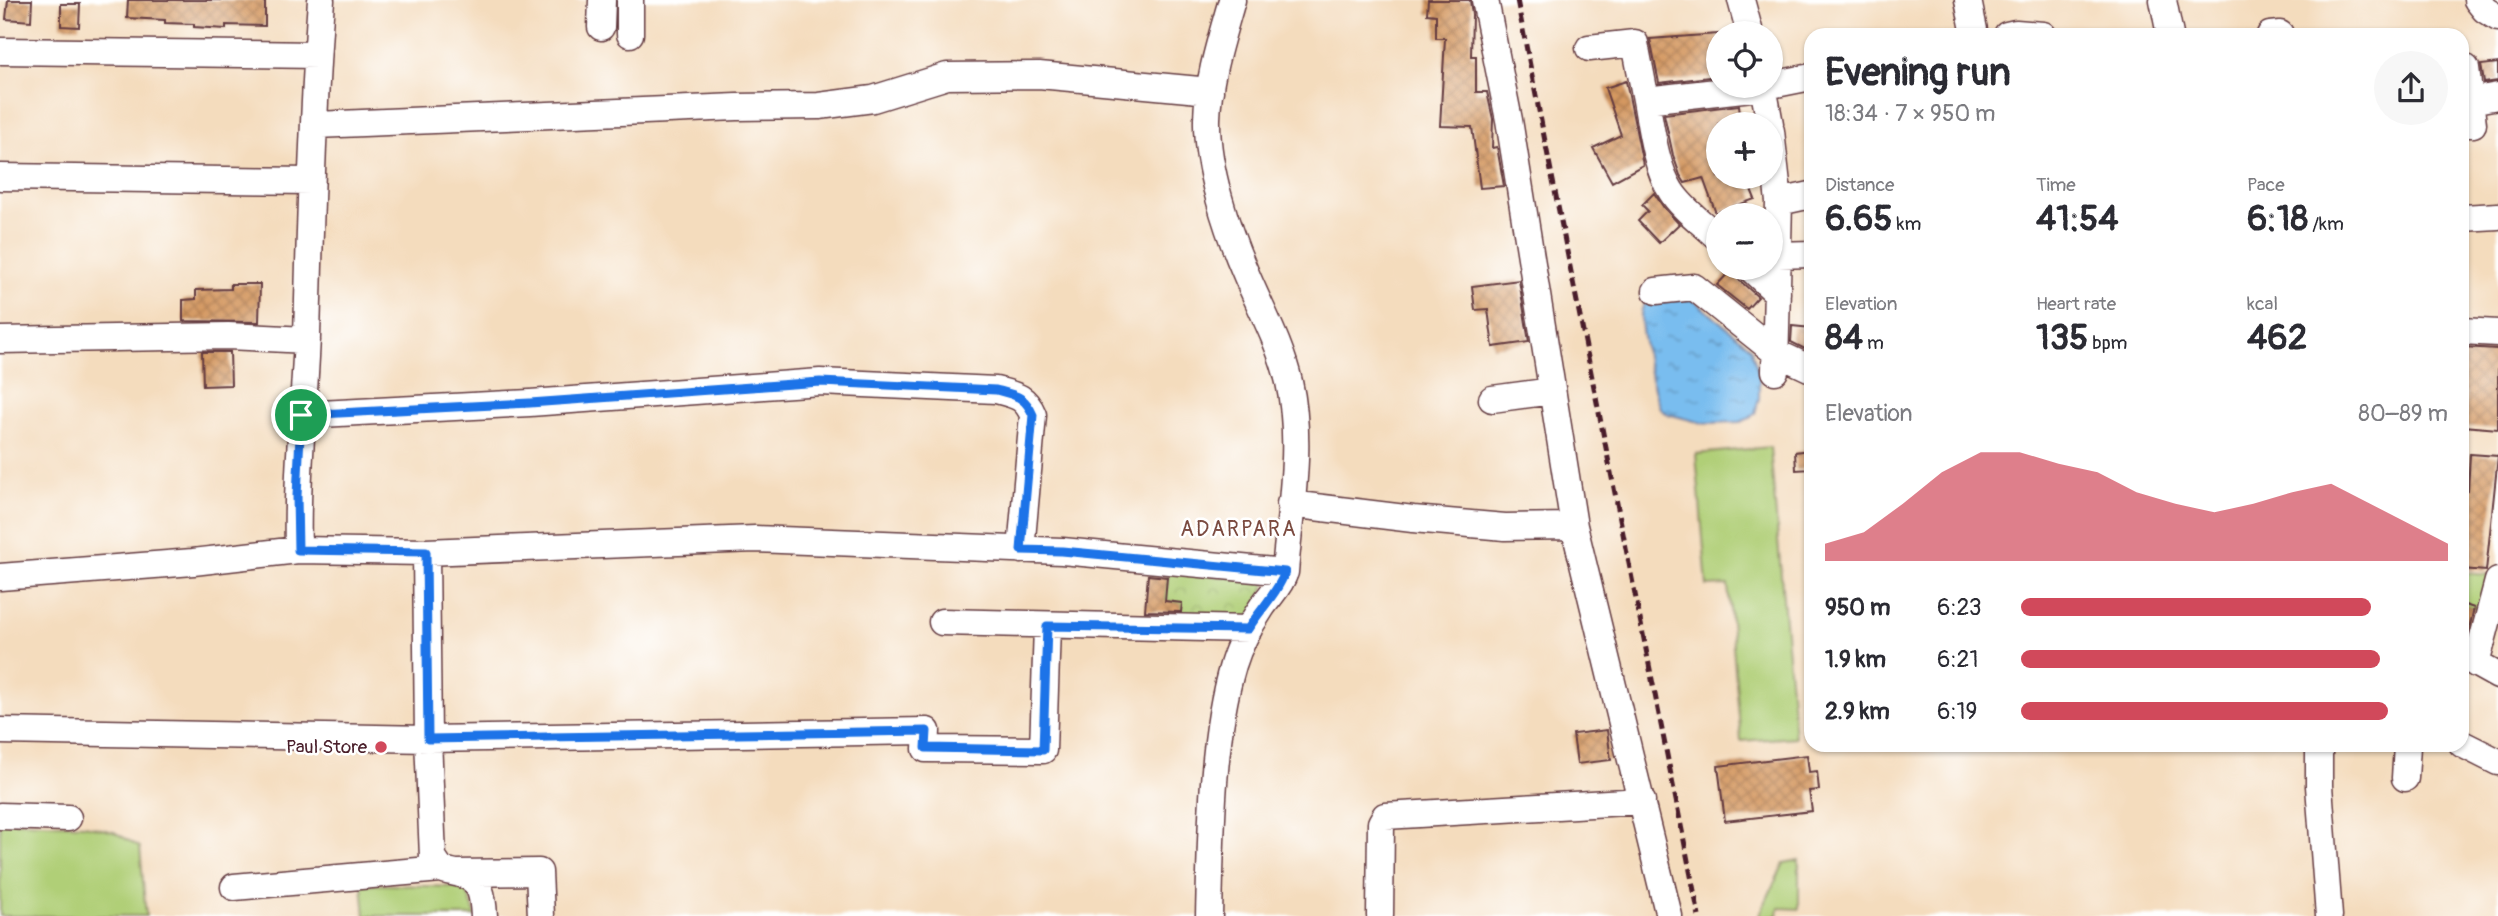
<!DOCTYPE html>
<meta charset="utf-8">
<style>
:root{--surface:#fff;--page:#f7f7f7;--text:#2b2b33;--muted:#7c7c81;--accent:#d1495b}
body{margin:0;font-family:Pangolin,sans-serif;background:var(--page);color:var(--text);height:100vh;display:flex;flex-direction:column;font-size:26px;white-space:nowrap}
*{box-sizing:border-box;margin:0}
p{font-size:23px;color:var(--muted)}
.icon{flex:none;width:38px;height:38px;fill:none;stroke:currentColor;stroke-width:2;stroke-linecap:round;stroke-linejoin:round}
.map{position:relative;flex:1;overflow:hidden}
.drawer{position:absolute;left:1804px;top:28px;width:665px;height:724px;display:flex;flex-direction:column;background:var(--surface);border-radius:21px;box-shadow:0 2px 5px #0004}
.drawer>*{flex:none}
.tools{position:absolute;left:1706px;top:21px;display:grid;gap:14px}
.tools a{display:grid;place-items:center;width:77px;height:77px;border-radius:50%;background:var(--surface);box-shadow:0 2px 5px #0004;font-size:35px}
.pin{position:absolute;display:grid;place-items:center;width:60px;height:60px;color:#fff;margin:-30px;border:4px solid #fff;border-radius:50%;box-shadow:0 2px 7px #0007}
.round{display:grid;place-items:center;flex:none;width:74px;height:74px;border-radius:37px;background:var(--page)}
.headline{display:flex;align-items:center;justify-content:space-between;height:119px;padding:0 21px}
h1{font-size:38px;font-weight:700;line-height:52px}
.stats{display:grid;grid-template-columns:repeat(3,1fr);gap:10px;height:119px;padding:7px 21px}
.stats div{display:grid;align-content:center}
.stats b{font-size:35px;font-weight:700}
.stats small{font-size:19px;font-weight:400}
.stats p{font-size:19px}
.chart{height:196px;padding:14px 21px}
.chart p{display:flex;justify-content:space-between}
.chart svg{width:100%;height:126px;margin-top:7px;fill:var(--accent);opacity:.7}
ul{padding:0 21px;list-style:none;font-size:23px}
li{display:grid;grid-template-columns:112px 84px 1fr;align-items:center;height:52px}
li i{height:18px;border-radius:9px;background:var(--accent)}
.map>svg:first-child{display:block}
</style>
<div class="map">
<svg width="2498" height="916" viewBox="0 0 2498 916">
<defs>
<pattern id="park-crowns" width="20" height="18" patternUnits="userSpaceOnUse" patternTransform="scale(1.75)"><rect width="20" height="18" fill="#b0cf77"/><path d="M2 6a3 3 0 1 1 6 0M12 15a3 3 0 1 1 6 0" fill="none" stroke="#99b167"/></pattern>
<pattern id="water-ripples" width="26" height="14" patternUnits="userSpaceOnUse" patternTransform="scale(1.75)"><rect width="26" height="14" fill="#79bdef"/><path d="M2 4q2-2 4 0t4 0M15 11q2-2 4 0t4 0" fill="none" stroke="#6599c2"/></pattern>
<pattern id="building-cross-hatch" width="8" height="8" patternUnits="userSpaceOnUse" patternTransform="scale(1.75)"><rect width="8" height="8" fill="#d49861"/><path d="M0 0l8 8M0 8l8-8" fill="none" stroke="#ae7b50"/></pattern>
</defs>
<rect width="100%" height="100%" fill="#fff"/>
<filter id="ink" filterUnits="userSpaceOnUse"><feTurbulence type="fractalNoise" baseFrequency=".0143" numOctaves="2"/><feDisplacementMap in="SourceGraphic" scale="14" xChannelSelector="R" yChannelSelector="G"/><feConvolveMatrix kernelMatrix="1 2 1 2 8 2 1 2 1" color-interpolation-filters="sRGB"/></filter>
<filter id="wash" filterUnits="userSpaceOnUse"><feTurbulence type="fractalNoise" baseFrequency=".00686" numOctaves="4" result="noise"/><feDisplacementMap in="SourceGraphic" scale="28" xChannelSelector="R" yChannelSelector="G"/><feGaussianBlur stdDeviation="1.57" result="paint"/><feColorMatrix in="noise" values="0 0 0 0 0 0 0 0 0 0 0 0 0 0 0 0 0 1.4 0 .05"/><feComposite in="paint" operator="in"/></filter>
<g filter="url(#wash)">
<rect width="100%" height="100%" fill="#f4dcbd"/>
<path fill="#b0cf77" stroke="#7d7751" stroke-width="2" d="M 1770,447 L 1795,737 L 1741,741 L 1728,585 L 1707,586 L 1696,454 Z
M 2462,573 L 2492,575 L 2483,612 L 2462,604 Z
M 0,821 L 85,825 L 114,832 L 140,847 L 146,916 L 0,916 Z
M 1799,860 L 1799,909 L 1779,908 L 1778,916 L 1759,916 L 1784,863 Z
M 362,884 L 456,887 L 467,892 L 476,916 L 365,916 Z"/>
<path fill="url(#park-crowns)" stroke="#7d7751" stroke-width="2" d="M 1168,571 L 1267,581 L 1250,621 L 1180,617 L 1182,603 L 1165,601 Z"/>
<path fill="url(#water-ripples)" stroke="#626e8d" stroke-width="2" d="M 1654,298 L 1692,299 L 1751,347 L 1759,376 L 1759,398 L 1755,413 L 1750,418 L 1740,422 L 1702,423 L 1668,414 L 1660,408 C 1654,393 1637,322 1642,309 C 1644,303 1648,301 1654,298 Z"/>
<g id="blocks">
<path fill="url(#building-cross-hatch)" d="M 8,0 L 32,0 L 31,21 L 6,19 Z
M 128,0 L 265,0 L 265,26 L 226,25 L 226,29 L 194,27 L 194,24 L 165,23 L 165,20 L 127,18 Z
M 1428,0 L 1470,0 L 1472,15 L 1471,56 L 1476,56 L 1476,92 L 1487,92 L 1493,119 L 1492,148 L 1497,147 L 1504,186 L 1480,188 L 1472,127 L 1440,126 L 1445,38 L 1436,38 L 1436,15 L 1427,14 Z
M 61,4 L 80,4 L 79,27 L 61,26 Z
M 1718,34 L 1718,76 L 1659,83 L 1650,39 Z
M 2498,63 L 2498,81 L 2484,83 L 2481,65 Z
M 1626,81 L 1643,165 L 1612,182 L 1593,148 L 1621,135 L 1605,88 Z
M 1739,105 L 1741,121 L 1718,124 L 1718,177 L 1746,177 L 1755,199 L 1718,212 L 1717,216 L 1703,178 L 1685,183 L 1680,175 L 1673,155 L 1664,114 Z
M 1654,193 L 1664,208 L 1679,224 L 1659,243 L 1638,221 L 1648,211 L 1642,205 Z
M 1733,268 L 1739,280 L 1758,297 L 1747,309 L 1717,285 Z
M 1519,280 L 1529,342 L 1493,347 L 1488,309 L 1475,310 L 1472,286 Z
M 231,284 L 260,284 L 259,322 L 183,321 L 183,300 L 196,299 L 196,290 L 231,289 Z
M 1792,326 L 1811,328 L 1811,352 L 1791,342 Z
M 2462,347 L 2498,349 L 2498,429 L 2463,426 L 2466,392 L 2462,392 Z
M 202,352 L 230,352 L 231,385 L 203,386 Z
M 1811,450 L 1811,469 L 1796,470 L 1795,452 Z
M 2470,454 L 2498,456 L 2486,571 L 2462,569 L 2462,490 L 2468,491 Z
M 1148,575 L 1167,577 L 1165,601 L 1182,603 L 1181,612 L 1145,611 Z
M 2462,604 L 2474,608 L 2466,641 L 2462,640 Z
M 1607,730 L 1611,760 L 1577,764 L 1573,734 Z
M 1807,755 L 1809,772 L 1817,771 L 1819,790 L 1809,791 L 1812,811 L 1725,821 L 1718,766 Z"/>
</g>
</g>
<g filter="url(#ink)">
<use href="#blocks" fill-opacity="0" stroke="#643b41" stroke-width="2"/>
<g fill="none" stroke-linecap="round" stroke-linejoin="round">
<g stroke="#643b41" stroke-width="29">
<path id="minor" d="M 630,0 L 630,34
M 1485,0 L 1509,120 L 1574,526 L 1669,916
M 1741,0 L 1750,33
M 1968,0 L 1975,35
M 2163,0 L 2170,35
M 2477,0 L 2485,10 L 2498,18
M 601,27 L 602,0
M 2007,35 L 2016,33 L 2043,35
M 2270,35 L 2280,34
M 1589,48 L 1635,43 L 1646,100 L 1769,86
M 0,51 L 317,55
M 2462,68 L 2466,68 L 2473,124 L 2462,124
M 1771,85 L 1811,77
M 1763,86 L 1770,124
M 1646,100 C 1651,128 1656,168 1671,191 C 1682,209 1704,224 1718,238
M 2470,101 L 2498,96
M 316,125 L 737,107 L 819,106 L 873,99 L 947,76 L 1039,75 L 1210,91
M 1771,131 L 1779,202 L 1775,371
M 0,177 L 310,181
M 1779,202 L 1811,195
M 2462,218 L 2498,216
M 1778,255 L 1811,254
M 1750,268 L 1777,293
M 1656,291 L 1694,287 L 1775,352 L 1811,369
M 2462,331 L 2498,333
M 0,340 L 228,336 L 307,340
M 1492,399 L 1552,391
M 301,415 L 530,403 L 820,382 L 996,390 C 1015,395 1025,396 1033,415 L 1021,550
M 1290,504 L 1413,519 L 1505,527 L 1574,526
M 298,550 C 296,479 304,408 307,337 C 310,224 313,112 321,0
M 426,552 L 428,739 L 433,857 L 441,869 C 448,872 455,872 463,875 C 482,880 483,899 484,916
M 0,577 L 193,562 L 298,550 L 426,552 L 755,539 L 1062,551 L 1285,572
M 942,622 L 1249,629
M 2462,656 L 2498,676
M 2476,664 L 2498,581
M 0,731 L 428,739 L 927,731 L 926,749 L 1043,750 L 1047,626
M 2462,744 L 2498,762
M 2319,746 L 2319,786 L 2329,916
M 2405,778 L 2407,746
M 0,816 L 68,818
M 456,873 L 539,872 L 541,916
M 234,887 L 441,869
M 1209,916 C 1211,839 1211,739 1233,665 C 1239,645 1250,625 1262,607 C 1270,595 1280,587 1285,572 C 1290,509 1303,444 1289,382 C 1280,343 1261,310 1246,274 C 1227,230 1206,167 1207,119 C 1208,78 1221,39 1232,0
M 1380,916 L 1381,823 L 1385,816 L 1642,801"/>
</g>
<use href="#minor" stroke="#fff" stroke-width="26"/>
<path stroke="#4a1f2b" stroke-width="5" stroke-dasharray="10 5" stroke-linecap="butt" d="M 1517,0 L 1699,916"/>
</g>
</g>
<g fill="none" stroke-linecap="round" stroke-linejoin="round" filter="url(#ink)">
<g stroke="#fff" stroke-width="14">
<path id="route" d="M 820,382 L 996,390 C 1015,395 1025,396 1033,415 L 1021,550 L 1062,551 L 1285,572 C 1278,592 1260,610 1248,629 L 1047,626 L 1043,750 L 926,748 L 927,731 L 428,739 L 426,552 L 298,550 L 297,496 L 301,415 L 530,403 Z"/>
</g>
<use href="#route" stroke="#1a73e8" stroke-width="9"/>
</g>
<circle fill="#d1495b" stroke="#fff" stroke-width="2.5" cx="381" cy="747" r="7"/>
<g text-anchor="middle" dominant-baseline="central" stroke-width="5" stroke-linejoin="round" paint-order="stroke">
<g font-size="19" fill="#4a1f2b" stroke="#fff" text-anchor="end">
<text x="367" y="747">Paul Store</text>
</g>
<g font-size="21" letter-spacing="2" fill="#7a493e" stroke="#fff">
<text x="1239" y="529">ADARPARA</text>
</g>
</g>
</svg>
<div class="tools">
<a><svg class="icon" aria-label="locate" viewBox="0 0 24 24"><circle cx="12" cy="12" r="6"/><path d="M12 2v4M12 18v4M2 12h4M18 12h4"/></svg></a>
<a>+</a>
<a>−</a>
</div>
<div class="pin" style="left:301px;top:415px;background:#1e9e55"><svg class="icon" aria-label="arrive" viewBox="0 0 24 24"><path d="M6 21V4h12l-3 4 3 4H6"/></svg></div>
<section class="drawer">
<div class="headline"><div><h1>Evening run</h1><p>18:34 · 7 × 950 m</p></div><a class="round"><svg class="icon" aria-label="share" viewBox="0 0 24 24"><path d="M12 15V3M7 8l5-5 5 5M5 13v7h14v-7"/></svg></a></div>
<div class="stats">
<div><p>Distance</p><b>6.65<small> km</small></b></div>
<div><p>Time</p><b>41:54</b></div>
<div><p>Pace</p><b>6:18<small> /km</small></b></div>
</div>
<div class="stats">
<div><p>Elevation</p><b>84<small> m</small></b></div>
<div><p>Heart rate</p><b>135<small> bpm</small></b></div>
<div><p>kcal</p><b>462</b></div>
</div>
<div class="chart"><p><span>Elevation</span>80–89 m</p>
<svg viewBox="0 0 160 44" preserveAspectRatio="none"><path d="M0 44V38L10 34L20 24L30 13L40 6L50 6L60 10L70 13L80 20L90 24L100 27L110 24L120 20L130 17L140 24L150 31L160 38V44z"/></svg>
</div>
<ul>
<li><b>950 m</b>6:23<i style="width:82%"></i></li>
<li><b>1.9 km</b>6:21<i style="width:84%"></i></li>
<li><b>2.9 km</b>6:19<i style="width:86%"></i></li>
</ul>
</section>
</div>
